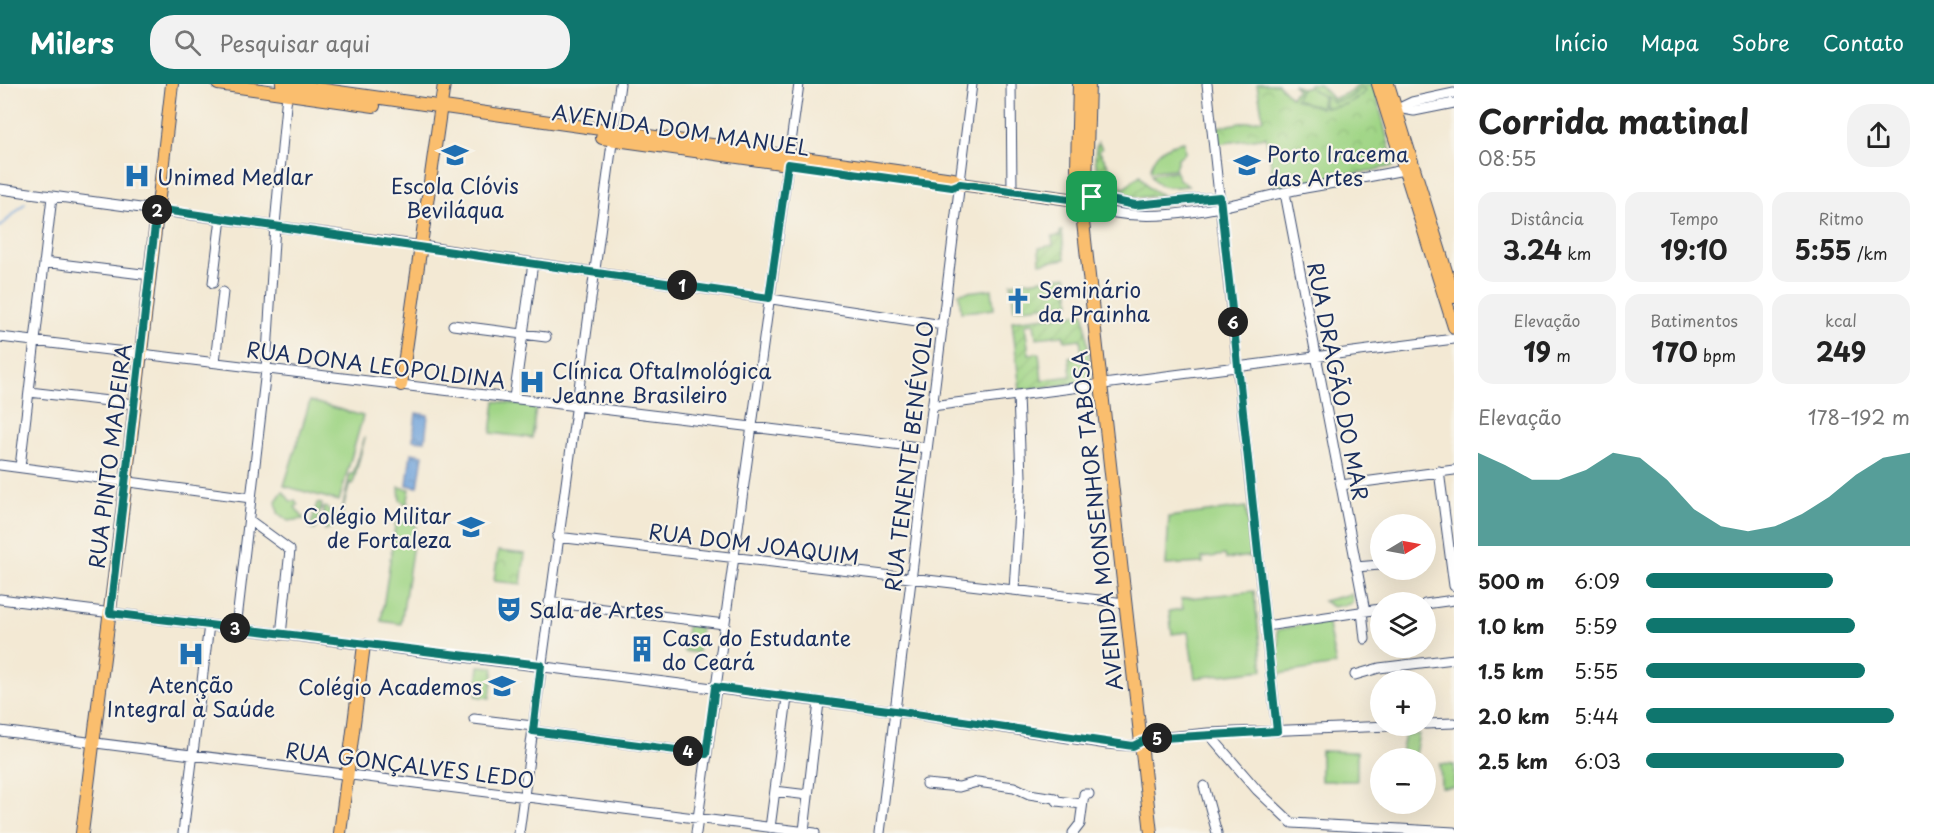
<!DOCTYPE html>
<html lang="pt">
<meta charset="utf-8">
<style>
:root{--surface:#fff;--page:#f2f2f2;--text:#222;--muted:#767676;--accent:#0f766e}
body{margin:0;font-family:"Playpen Sans",sans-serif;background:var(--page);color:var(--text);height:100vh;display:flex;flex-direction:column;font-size:22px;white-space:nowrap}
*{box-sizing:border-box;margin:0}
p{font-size:20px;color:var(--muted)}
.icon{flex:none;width:33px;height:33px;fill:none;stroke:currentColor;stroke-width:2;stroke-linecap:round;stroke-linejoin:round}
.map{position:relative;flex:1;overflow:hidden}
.sheet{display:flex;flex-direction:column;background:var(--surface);width:480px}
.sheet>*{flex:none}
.needle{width:39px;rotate:80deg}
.controls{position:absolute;left:1370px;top:430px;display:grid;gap:12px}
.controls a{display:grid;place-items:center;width:66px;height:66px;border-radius:50%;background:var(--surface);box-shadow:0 6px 24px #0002;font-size:30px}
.pin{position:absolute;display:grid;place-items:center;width:51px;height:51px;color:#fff;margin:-26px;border-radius:12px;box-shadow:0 3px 9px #0006}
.km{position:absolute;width:30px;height:30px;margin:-15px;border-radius:50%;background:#222;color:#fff;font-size:16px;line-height:30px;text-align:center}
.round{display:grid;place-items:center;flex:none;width:63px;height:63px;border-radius:24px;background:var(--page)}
.head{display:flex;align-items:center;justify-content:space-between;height:102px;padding:0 24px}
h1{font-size:33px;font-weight:700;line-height:45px}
.stats{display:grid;grid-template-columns:repeat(3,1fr);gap:9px;height:102px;padding:6px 24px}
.stats div{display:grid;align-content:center;border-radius:15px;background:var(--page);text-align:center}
.stats b{font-size:26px;font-weight:700}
.stats small{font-size:16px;font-weight:400}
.stats p{font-size:16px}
.chart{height:168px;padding:12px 24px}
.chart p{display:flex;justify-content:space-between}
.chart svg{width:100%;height:108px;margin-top:6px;fill:var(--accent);opacity:.7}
ul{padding:0 24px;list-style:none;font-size:20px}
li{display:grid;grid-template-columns:96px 72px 1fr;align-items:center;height:45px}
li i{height:15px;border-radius:8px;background:var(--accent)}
header{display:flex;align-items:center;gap:36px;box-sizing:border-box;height:84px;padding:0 30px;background:var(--accent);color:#fff}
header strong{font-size:28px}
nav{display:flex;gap:33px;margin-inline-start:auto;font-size:21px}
.search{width:420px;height:54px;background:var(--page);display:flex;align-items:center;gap:15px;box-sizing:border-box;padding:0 21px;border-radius:24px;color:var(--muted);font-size:22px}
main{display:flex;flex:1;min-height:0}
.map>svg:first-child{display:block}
</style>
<header>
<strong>Milers</strong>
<div class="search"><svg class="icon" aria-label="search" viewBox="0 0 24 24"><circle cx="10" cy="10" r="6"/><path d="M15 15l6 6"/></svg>Pesquisar aqui</div>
<nav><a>Início</a><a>Mapa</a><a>Sobre</a><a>Contato</a></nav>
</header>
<main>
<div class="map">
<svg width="1454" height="749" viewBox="0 0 1454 749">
<defs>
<pattern id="park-crowns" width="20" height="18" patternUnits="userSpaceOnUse" patternTransform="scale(1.5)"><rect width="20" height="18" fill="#a0d586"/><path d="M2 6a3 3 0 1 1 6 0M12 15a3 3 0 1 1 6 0" fill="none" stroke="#89b776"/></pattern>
<pattern id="garden-furrows" width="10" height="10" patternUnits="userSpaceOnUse" patternTransform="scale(1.5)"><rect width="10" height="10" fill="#a0d586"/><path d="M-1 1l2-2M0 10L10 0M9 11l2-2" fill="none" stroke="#89b776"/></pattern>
<pattern id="water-ripples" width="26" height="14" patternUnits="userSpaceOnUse" patternTransform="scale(1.5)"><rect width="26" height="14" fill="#6ea2da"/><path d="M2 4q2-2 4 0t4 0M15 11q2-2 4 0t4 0" fill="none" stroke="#5a84b4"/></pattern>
</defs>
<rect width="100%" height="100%" fill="#f7f3e8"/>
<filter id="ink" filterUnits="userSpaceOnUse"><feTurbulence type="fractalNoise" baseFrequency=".0167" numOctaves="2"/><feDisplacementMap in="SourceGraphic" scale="12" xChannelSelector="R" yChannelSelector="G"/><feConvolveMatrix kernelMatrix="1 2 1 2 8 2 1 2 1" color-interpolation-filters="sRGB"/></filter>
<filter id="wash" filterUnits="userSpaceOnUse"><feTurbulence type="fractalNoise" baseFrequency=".008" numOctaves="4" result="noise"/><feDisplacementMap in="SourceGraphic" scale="24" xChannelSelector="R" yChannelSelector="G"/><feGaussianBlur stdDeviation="1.35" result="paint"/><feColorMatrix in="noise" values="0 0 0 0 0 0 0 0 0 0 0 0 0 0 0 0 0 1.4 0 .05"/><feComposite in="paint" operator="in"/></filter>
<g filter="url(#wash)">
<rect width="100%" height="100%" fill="#f3e9d4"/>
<path fill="#a0d586" stroke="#5e8272" stroke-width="1.5" d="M 1308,2 L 1322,12 L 1321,24 L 1295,15 L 1301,4 Z
M 1362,3 L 1366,8 C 1353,19 1340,23 1324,24 L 1324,10 L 1333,18 L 1350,13 Z
M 1184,58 L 1185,69 L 1178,74 L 1175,85 L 1151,87 C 1151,69 1168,60 1184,58 Z
M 1175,87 L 1179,95 L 1188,102 C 1172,103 1158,107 1151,90 Z
M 992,205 L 994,225 L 961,228 L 959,209 Z
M 310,317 L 363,332 L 339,417 L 284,402 Z
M 495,317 L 536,323 L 532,354 L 491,349 Z
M 365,353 L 353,400 L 350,399 L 340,435 L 350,390 L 353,390 Z
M 399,403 L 410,405 L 407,421 L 400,416 Z
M 283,407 L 291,418 L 295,416 L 298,421 L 295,423 L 304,435 L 288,437 L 278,429 L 276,417 Z
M 317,419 L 322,420 L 315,446 L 310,445 Z
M 326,423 L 340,440 L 325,446 L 323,424 Z
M 1246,423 L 1252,472 L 1226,475 L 1225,471 L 1202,474 L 1203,479 L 1166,481 L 1169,433 Z
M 396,436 L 416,440 L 401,540 L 381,537 Z
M 1254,507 L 1263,586 L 1195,594 L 1188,548 L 1172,550 L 1169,527 L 1183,525 L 1181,515 Z
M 1351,510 L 1353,517 L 1350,520 L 1333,523 L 1323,517 Z
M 1327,536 L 1336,581 L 1278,590 L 1274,562 L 1279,560 L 1277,546 Z
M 687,542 L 701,543 L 698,569 L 684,567 Z
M 479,582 L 494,583 L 490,614 L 476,612 Z
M 1419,650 L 1414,675 L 1400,675 L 1405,651 Z
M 1321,667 L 1357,668 L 1357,697 L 1321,697 Z
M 1440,680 L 1454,681 L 1454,703 L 1441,703 Z"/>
<path fill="url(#park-crowns)" stroke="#5e8272" stroke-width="1.5" fill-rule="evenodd" d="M 1257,0 L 1278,0 L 1291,13 L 1297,5 L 1293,0 L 1301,4 L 1295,15 L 1321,24 L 1322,12 L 1309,3 L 1309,0 L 1319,0 L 1333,15 L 1352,7 L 1359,0 L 1374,0 L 1394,82 L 1276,106 L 1266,53 L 1219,60 L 1217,43 L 1263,35 ZM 1362,3 L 1366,7 C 1354,18 1340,24 1324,23 L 1324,11 L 1333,18 L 1350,13 Z
M 498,467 L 525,470 L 521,500 L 494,497 Z"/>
<path fill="url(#garden-furrows)" stroke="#5e8272" stroke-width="1.5" fill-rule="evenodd" d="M 1098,58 L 1102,64 L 1099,67 L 1123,105 L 1140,91 L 1148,103 L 1163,112 C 1151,112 1136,115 1124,112 C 1101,107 1090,77 1098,58 Z
M 1062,147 L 1065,175 L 1040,179 L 1039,164 L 1053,161 L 1052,153 L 1060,152 L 1060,148 Z
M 1067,192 L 1070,219 L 1014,225 L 1011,199 Z
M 1084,229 L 1092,297 L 1020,306 L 1012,237 ZM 1034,239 L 1036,254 L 1063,251 L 1065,257 L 1080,255 L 1082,271 L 1069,273 L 1071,292 L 1042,296 L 1039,269 L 1029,270 L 1025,240 Z"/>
<path fill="url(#water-ripples)" stroke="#44689c" stroke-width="1.5" d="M 416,329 L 428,331 L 425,357 L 413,356 Z
M 411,369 L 423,371 L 418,403 L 407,401 Z"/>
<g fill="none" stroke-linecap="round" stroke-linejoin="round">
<path stroke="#6ea2da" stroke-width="2" d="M 0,143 L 25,119"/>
</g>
</g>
<g filter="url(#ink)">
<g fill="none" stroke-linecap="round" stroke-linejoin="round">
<g stroke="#3b4b70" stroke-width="11">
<path id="minor" d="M 1011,0 L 1012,107
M 1207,0 L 1277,647
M 1403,25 L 1414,27 L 1454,19
M 1391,28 L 1412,18 L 1454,9
M 0,105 L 415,161 L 943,241
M 1285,109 L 1365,527
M 1086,111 L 1135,121 L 1220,113
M 1081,120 C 1153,148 1233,118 1305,104 C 1340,98 1374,92 1409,85
M 44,178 L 150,191
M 213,199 L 221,134
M 453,241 L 546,253
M 0,253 L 927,364
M 215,278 L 223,208
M 29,308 L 135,320
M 514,314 L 533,179
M 932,322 L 1454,255
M 0,381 L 251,414
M 20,383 L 52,113
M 1439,387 L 1454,502
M 1341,401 L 1454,386
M 249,436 L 290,466 L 281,551
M 557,453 L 1125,519
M 1356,483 L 1380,481
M 1014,506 L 1021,393 L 1018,311
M 0,515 L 888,626 L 1107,660 L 1133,662 L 1147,655 L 1208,649 L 1390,642
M 549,518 L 724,540
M 1425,520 L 1454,516
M 1362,527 L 1365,555
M 1266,542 L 1380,525
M 236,544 L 266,286 L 275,141 L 287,10
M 1355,591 L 1379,584 L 1454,575
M 474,635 L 533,642
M 1425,640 L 1454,639
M 0,647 L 815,749
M 533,647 L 706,670
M 1208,649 L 1257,706 L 1292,739 L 1454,748
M 926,700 L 959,703 L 977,698 L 1014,703 L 1029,710 L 1055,714 L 1057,717 L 1082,720
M 1204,702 L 1217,749
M 775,707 L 808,711
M 770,744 L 787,614
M 804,747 L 819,618
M 183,749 L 209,541
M 519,749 L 620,0
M 696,749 L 799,0
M 880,749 L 972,0
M 1073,749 L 1080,740 L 1084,710 L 1089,710"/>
</g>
<g stroke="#3b4b70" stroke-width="14">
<path id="major" d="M 218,0 L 374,22
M 282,0 L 953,95 L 960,100 L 1069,115 L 1081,120
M 1079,0 L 1077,84 L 1151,749
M 1378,0 L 1454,243
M 1388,0 L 1454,213
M 602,54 L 781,79
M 1086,101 L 1089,0
M 401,301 L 444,0
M 82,749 L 126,398 L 172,0
M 340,749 L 364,561"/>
</g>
<use href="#minor" stroke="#fff" stroke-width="9"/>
<use href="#major" stroke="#fabe6e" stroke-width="12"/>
</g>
</g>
<g fill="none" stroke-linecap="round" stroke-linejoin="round" filter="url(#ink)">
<g stroke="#fff" stroke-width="12">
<path id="route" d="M 788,80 L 952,103 L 960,100 L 1069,115 L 1086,111 L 1135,121 L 1220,113 L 1277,647 L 1147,655 L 1133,662 L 888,626 L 715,603 L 706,670 L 533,647 L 541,581 L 110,529 L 157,125 L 769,214 Z"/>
</g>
<use href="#route" stroke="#0f766e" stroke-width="8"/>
</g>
<defs>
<g id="school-bare" transform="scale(2.07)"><path d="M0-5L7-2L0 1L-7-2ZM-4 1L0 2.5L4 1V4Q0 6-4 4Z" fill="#1f6fb2" stroke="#f7f3e8" stroke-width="2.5" paint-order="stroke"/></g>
<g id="university-bare" transform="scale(2.07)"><path d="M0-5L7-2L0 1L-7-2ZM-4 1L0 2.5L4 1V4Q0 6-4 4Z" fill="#1f6fb2" stroke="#f7f3e8" stroke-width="2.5" paint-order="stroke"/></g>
<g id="hospital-bare" transform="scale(2.07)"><path d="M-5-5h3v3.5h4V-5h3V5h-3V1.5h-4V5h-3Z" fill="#1f6fb2" stroke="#f7f3e8" stroke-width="2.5" paint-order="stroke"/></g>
<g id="church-bare" transform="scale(2.07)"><path d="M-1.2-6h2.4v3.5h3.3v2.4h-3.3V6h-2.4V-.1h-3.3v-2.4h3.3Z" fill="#1f6fb2" stroke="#f7f3e8" stroke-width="2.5" paint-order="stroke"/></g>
<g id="theatre-bare" transform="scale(2.07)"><path d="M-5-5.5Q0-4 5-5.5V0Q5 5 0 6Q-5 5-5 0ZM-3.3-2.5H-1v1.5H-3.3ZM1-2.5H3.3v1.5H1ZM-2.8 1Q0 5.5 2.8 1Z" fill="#1f6fb2" stroke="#f7f3e8" stroke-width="2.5" paint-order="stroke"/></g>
<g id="building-bare" transform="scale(2.07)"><path d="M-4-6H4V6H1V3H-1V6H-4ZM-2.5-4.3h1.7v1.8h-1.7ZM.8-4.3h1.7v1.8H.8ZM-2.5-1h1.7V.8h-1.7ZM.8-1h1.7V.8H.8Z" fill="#1f6fb2" stroke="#f7f3e8" stroke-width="2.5" paint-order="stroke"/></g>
</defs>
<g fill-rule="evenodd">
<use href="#school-bare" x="455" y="71"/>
<use href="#university-bare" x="1247" y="81"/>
<use href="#hospital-bare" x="137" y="92"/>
<use href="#church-bare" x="1018" y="217"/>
<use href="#hospital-bare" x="532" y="298"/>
<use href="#school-bare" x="471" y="443"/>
<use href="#theatre-bare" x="509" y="525"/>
<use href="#building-bare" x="642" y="565"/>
<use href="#hospital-bare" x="191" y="570"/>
<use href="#school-bare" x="502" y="602"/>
</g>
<g text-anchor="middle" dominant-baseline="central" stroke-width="4.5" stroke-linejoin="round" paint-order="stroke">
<g font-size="21" fill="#1b2f5e" stroke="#f7f3e8">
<text transform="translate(681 45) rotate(8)">AVENIDA DOM MANUEL</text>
<text transform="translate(376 280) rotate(7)">RUA DONA LEOPOLDINA</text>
<text transform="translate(1339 297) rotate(79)">RUA DRAGÃO DO MAR</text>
<text transform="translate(109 372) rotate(-83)">RUA PINTO MADEIRA</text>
<text transform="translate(908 372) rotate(-83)">RUA TENENTE BENÉVOLO</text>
<text transform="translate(1096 437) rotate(-96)">AVENIDA MONSENHOR TABOSA</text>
<text transform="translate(754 459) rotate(7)">RUA DOM JOAQUIM</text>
<text transform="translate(410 680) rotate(7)">RUA GONÇALVES LEDO</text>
</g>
<g font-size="21" fill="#1b2f5e" stroke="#f7f3e8" text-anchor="start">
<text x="1267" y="69">Porto Iracema<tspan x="1267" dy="24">das Artes</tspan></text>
<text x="157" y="92">Unimed Medlar</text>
<text x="455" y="101" text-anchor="middle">Escola Clóvis<tspan x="455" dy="24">Beviláqua</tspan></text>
<text x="1038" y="205">Seminário<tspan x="1038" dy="24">da Prainha</tspan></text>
<text x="552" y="286">Clínica Oftalmológica<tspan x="552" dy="24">Jeanne Brasileiro</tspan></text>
<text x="451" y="431" text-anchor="end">Colégio Militar<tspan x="451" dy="24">de Fortaleza</tspan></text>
<text x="529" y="525">Sala de Artes</text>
<text x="662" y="553">Casa do Estudante<tspan x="662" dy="24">do Ceará</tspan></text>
<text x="191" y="600" text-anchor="middle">Atenção<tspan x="191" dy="24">Integral à Saúde</tspan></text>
<text x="482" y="602" text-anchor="end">Colégio Academos</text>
</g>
</g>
</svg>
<div class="controls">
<a><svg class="needle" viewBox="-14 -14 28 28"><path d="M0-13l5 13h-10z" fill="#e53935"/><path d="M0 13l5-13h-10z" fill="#767676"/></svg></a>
<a><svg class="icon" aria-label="layers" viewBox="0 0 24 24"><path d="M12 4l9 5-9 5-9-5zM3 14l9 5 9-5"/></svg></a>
<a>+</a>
<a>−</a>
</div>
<div class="pin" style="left:1092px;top:113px;background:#1e9e55"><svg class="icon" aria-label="arrive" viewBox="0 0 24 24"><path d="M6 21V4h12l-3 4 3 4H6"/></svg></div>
<b class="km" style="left:682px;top:201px">1</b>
<b class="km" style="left:157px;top:126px">2</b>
<b class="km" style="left:235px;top:544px">3</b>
<b class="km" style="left:688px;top:667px">4</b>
<b class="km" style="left:1157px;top:654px">5</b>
<b class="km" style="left:1233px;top:238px">6</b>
</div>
<section class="sheet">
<div class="head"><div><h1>Corrida matinal</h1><p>08:55</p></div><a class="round"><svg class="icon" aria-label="share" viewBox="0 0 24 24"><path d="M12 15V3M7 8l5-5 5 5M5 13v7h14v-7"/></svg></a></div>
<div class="stats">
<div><p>Distância</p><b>3.24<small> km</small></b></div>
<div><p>Tempo</p><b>19:10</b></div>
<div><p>Ritmo</p><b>5:55<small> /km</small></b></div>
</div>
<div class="stats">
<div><p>Elevação</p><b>19<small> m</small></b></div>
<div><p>Batimentos</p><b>170<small> bpm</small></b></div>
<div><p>kcal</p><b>249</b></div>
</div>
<div class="chart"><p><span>Elevação</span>178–192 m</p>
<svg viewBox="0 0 160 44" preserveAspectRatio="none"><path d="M0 44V6L10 11L20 17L30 17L40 13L50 6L60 8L70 17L80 29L90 36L100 38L110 36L120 31L130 24L140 15L150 8L160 6V44z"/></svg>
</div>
<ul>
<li><b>500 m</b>6:09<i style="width:71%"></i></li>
<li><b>1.0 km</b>5:59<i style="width:79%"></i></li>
<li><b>1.5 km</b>5:55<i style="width:83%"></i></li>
<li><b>2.0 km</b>5:44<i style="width:94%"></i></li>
<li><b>2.5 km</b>6:03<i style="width:75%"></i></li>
</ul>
</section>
</main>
